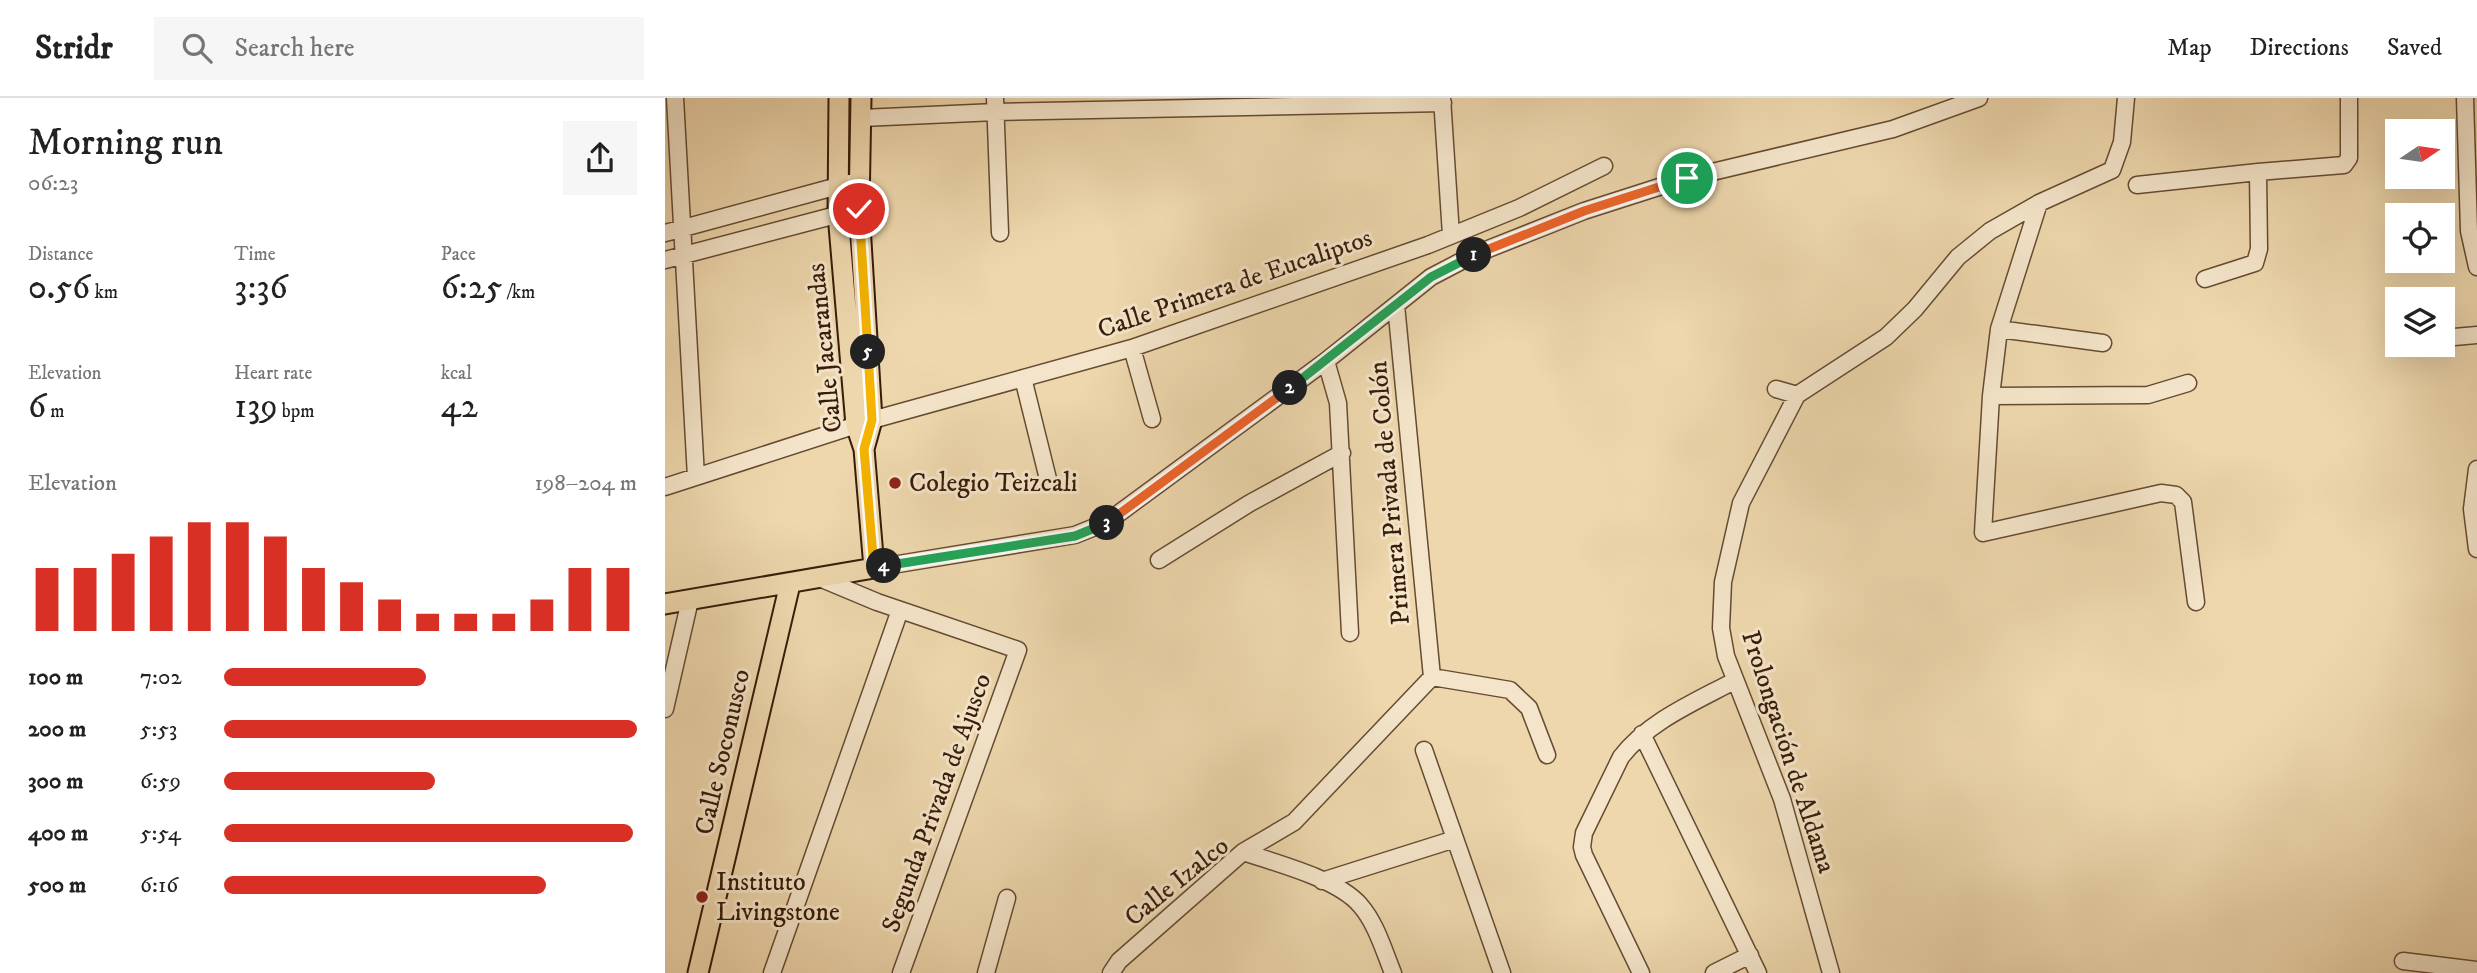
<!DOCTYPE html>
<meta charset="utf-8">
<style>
:root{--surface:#fff;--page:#f6f6f6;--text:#222;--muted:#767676;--line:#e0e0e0;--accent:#d93025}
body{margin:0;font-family:"IM FELL DW Pica",serif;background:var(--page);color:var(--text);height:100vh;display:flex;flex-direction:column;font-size:26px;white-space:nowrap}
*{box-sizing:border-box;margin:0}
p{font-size:23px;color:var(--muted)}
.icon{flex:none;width:38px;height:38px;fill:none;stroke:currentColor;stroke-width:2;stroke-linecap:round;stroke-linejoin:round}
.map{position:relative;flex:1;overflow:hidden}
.drawer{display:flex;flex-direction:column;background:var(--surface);width:665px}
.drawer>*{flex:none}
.needle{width:46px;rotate:77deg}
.buttons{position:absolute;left:1720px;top:21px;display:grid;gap:14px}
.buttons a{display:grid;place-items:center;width:70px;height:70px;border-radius:0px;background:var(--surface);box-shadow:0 7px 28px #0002;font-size:35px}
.pin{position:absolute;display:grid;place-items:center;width:60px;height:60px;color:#fff;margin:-30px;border:4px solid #fff;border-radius:50%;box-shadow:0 2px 7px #0007}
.km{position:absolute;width:35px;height:35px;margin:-18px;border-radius:50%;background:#222;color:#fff;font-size:19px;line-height:35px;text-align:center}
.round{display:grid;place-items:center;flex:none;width:74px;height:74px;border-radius:0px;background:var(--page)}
.summary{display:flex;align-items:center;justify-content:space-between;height:119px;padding:0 28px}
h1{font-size:38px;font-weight:600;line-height:52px}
.metrics{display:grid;grid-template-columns:repeat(3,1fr);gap:10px;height:119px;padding:7px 28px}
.metrics div{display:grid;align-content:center}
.metrics b{font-size:35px;font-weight:600}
.metrics small{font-size:19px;font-weight:400}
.metrics p{font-size:19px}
.chart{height:196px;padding:14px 28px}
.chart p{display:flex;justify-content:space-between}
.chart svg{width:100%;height:126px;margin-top:7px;stroke:var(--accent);stroke-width:6}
ul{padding:0 28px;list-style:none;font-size:23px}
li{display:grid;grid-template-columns:112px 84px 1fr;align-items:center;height:52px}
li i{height:18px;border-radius:9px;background:var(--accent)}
header{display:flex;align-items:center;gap:42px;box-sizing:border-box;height:98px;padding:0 35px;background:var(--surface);border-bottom:2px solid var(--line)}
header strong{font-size:33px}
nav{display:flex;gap:38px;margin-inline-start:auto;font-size:24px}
.search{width:490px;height:63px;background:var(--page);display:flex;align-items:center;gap:18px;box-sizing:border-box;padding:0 24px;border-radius:0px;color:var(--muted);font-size:26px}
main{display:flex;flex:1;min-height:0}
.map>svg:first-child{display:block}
</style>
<header>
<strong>Stridr</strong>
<div class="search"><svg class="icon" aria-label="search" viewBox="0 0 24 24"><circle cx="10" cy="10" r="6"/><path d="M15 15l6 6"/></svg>Search here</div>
<nav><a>Map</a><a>Directions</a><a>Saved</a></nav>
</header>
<main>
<section class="drawer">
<div class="summary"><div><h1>Morning run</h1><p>06:23</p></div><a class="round"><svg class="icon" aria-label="share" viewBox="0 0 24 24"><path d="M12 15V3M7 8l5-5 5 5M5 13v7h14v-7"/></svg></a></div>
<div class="metrics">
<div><p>Distance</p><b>0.56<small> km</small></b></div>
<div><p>Time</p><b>3:36</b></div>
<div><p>Pace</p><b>6:25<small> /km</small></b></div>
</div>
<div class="metrics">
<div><p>Elevation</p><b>6<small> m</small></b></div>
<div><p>Heart rate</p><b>139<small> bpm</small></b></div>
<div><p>kcal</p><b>42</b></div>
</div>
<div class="chart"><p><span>Elevation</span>198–204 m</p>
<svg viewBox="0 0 160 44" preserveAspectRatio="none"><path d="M5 44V22M15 44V22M25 44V17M35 44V11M45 44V6M55 44V6M65 44V11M75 44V22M85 44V27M95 44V33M105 44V38M115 44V38M125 44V38M135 44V33M145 44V22M155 44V22"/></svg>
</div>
<ul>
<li><b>100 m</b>7:02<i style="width:49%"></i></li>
<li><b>200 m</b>5:53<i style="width:100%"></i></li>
<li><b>300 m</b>6:59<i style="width:51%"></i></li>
<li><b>400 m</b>5:54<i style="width:99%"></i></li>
<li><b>500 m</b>6:16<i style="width:78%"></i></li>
</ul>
</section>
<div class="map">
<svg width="1812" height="875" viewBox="0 0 1812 875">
<rect width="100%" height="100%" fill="#eed7ad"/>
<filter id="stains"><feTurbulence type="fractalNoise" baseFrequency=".00286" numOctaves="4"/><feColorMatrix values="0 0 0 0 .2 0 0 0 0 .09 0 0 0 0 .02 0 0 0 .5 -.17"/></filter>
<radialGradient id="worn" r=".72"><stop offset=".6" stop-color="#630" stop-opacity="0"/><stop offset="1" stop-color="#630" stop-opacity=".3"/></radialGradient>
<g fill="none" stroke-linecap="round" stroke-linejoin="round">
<g stroke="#654b32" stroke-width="19">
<path id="minor" d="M 10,0 L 31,379
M 330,0 L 335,135
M 777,0 L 786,137
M 1800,0 L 1804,133 L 1812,169
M 197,20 L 331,14 L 778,5
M 1593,74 L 1679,67 L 1684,60 L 1684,0
M 1472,87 L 1593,74 L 1594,151 L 1590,165 L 1540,181
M 1374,105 L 1334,231 L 1326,298 L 1318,435 L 1496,395 L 1511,397 L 1518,404 L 1531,504
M 0,135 L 184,85
M 0,162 L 194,111
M 731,207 L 767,579
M 1334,231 L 1438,245
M 1778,240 L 1812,237
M 467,250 L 487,321
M 661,263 L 673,305 L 685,535
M 358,280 L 384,385
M 1111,291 L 1132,297
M 1326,298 L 1483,297 L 1523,285
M 1812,371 L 1807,411 L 1812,451
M 0,389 L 207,322 L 467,250 L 763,147 L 854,110 L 939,68
M 494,462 L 585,405 L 677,355
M 209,470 L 410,437 L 442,424 L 661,263 L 766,179 L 808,157 L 919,113 L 1022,80 L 1228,31 L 1314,0
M 157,481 L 212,504 L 353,552 L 236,875
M 767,579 L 845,592 L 864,610 L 882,657
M 0,611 L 25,502
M 977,636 L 1093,875
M 759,652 L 837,875
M 578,754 C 611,765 673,781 695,807 C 711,825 719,853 728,875
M 657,783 L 790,741
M 1738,863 L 1812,872
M 107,875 L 235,512
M 321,875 L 342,800
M 446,875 L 454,863 L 578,754 L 629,724 L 767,579
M 976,875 L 919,757 L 917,749 L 919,735 L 956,659 C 984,623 1030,604 1069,583
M 1049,875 L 1085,857
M 1166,875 L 1117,701 L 1061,558 L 1056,530 L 1058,484 L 1076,405 L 1132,297 L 1221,239 L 1250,211 L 1293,159 L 1325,133 L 1374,105 L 1447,72 L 1457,44 L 1461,0"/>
</g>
<g stroke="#371c09" stroke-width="23">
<path id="major" d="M 196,0 L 194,111 L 207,322 L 199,351
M 0,506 L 209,470 L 199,351 L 191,327 L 173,116 L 174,0
M 33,875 L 125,486"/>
</g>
<use href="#minor" stroke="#f4e5ca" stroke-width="16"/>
<use href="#major" stroke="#eed7ad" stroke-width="19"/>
</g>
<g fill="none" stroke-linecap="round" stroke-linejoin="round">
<g stroke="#fff" stroke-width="14">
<path id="split-1" d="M 809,157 L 919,113 L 1022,80"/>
</g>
<g stroke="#fff" stroke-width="14">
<path id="split-2" d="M 625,290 L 766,179 L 809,157"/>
</g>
<g stroke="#fff" stroke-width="14">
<path id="split-3" d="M 442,425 L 625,290"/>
</g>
<g stroke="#fff" stroke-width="14">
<path id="split-4" d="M 219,468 L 410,438 L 442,425"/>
</g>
<g stroke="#fff" stroke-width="14">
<path id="split-5" d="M 203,254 L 207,322 L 199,351 L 209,470 L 219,468"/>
</g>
<g stroke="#fff" stroke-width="14">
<path id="split-6" d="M 194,111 L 203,254"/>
</g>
<use href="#split-1" stroke="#f0652b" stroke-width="9"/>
<use href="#split-2" stroke="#22a559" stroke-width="9"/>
<use href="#split-3" stroke="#f0652b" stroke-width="9"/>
<use href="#split-4" stroke="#22a559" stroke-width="9"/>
<use href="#split-5" stroke="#f5b400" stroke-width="9"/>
<use href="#split-6" stroke="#f5b400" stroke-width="9"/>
</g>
<g fill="#8f2418" stroke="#f4e5ca" stroke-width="2.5">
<circle cx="230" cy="385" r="7"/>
<circle cx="37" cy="799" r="7"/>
</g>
<g text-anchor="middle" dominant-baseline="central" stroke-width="6" stroke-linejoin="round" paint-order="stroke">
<g font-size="26" fill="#371c09" stroke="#f4e5ca">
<text transform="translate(570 186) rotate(-19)">Calle Primera de Eucaliptos</text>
<text transform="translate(160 250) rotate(-96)">Calle Jacarandas</text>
<text transform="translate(725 395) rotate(-95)">Primera Privada de Colón</text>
<text transform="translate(58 654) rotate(-77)">Calle Soconusco</text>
<text transform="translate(1123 654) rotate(72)">Prolongación de Aldama</text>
<text transform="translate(272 705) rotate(-70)">Segunda Privada de Ajusco</text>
<text transform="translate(512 784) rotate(-39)">Calle Izalco</text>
</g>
<g font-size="26" fill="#371c09" stroke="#f4e5ca" text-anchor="start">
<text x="244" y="385">Colegio Teizcali</text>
<text x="51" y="784">Instituto<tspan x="51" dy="30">Livingstone</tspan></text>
</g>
</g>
<rect width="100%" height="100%" filter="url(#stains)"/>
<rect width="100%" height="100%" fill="url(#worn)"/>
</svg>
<div class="buttons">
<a><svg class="needle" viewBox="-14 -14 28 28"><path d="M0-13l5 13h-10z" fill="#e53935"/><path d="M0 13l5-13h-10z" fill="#767676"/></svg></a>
<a><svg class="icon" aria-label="locate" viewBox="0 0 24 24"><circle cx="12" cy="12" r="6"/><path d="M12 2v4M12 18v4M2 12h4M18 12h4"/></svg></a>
<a><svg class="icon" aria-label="layers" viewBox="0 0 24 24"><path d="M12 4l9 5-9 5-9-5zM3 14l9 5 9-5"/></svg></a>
</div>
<div class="pin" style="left:1022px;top:80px;background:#1e9e55"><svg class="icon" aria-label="arrive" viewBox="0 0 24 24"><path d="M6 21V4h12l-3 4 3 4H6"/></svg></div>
<div class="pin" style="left:194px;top:111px;background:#d93025"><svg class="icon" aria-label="check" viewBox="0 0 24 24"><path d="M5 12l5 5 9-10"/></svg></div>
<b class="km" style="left:809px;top:157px">1</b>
<b class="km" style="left:625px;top:290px">2</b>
<b class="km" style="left:442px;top:425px">3</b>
<b class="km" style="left:219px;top:468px">4</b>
<b class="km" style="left:203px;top:254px">5</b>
</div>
</main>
